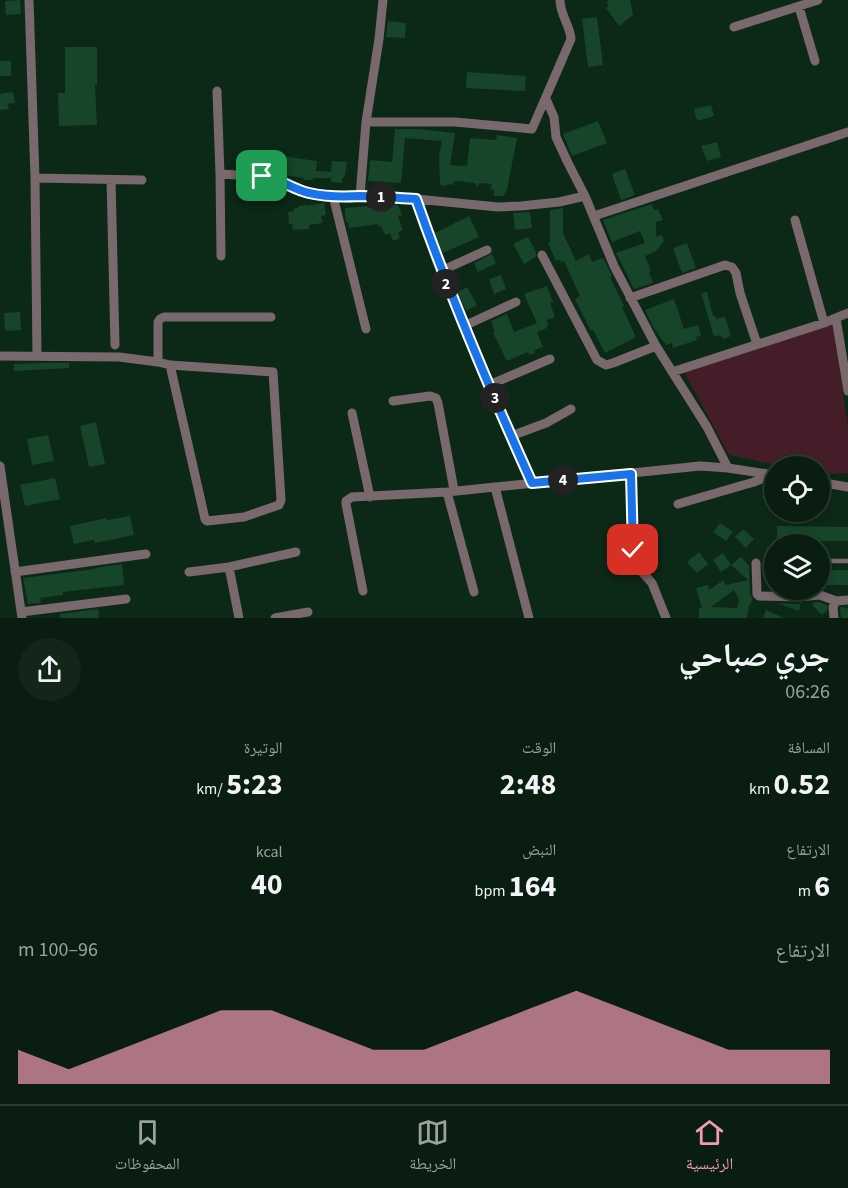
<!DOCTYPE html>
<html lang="ar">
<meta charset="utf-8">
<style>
:root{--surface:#091e11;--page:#12271a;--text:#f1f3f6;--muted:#99a29f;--line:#293c31;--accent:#f19ab1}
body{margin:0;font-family:"Source Sans 3","Noto Naskh Arabic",sans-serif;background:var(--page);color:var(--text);direction:rtl;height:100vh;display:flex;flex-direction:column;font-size:22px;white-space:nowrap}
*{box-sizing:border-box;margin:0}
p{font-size:20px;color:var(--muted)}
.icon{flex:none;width:33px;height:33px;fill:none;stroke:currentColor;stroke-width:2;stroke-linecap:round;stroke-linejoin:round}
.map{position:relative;height:618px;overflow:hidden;direction:ltr}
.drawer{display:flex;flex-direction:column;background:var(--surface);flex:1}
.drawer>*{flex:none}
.buttons{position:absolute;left:764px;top:456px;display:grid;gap:12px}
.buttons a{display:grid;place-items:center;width:66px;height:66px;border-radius:50%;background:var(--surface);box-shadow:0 3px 9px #0003,0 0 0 2px var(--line);font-size:30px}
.pin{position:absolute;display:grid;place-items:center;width:51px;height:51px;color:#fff;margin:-26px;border-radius:12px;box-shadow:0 3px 9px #0006}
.km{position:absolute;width:30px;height:30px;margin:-15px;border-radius:50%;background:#222;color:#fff;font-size:16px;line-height:30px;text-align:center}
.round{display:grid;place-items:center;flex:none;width:63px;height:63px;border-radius:32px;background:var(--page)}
.overview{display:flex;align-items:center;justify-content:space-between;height:102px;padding:0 18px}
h1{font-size:33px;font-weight:700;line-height:45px}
.metrics{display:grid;grid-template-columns:repeat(3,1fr);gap:9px;height:102px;padding:6px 18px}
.metrics div{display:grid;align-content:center}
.metrics b{font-size:30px;font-weight:700}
.metrics small{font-size:16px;font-weight:400}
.metrics p{font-size:16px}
.chart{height:168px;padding:12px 18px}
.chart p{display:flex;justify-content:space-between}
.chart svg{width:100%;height:108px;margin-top:6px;fill:var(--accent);opacity:.7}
.menu{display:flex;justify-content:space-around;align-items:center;height:84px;border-top:2px solid var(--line);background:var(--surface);font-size:16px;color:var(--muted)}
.menu a{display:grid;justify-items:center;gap:3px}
.menu .current{color:var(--accent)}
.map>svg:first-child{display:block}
</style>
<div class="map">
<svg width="848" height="618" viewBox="0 0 848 618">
<rect width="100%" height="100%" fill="#0c2817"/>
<path fill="#441d28" d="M 833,323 L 848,426 L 848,473 L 820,475 L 819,475 L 819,466 L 782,466 L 729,455 L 683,370 Z"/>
<path fill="#164529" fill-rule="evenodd" d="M 20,0 L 21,14 L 6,15 L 5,1 Z
M 611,0 L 630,0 L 633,15 L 619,26 L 606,8 L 608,6 L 607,1 Z
M 597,17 L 603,65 L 588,67 L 582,19 Z
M 388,21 L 406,23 L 405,38 L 386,37 Z
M 65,47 L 97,47 L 97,85 L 95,85 L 97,125 L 59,126 L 58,93 L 65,93 Z
M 0,61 L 11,61 L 11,76 L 0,76 Z
M 467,72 L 526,76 L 525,91 L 466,88 Z
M 13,92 L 15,103 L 8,104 L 9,109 L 0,110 L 0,94 Z
M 711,105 L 714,116 L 697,121 L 694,109 Z
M 598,121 L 607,143 L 572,156 L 563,134 Z
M 395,129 L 419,129 L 455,133 L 450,165 L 467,166 L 470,138 L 496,140 L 497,135 L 517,138 L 507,190 L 503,196 L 494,196 L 494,190 L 490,189 L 492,184 L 480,183 L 477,186 L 475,183 L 456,181 L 453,182 L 452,185 L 447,184 L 446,186 L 440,185 L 439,156 L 442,141 L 405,138 L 401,183 L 368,181 L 370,160 L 392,162 Z
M 717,142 L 721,157 L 707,161 L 701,146 Z
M 281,156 L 317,161 L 316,171 L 331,172 L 332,161 L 347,162 L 345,175 L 344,178 L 342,178 L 342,183 L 331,182 L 331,178 L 313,178 L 313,180 L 304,180 L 304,178 L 283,175 L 278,173 Z
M 625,169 L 635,195 L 621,200 L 612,174 Z
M 324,203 L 326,215 L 321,216 L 323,223 L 309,225 L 309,229 L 293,230 L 292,224 L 289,224 L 288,212 L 294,211 L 294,208 L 298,208 L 298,206 L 306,205 L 306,206 Z
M 377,204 L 398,205 L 402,215 L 398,216 L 403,230 L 398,232 L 400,238 L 393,241 L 390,233 L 385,235 L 381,226 L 379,227 L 378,224 L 349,228 L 348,222 L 346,222 L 345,215 L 345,208 L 367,206 L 368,208 Z
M 652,204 L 654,210 L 658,209 L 663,220 L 656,222 L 656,237 L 662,235 L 664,241 L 656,251 L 645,256 L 651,271 L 649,272 L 653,283 L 634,289 L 616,253 L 645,243 L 640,231 L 612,242 L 603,220 Z
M 563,208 L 563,233 L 576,261 L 589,254 L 592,262 L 603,258 L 612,276 L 610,277 L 624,306 L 622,307 L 636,337 L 605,353 L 593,330 L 591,331 L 575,299 L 580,296 L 564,261 L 561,262 L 560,259 L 556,261 L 548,243 L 550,243 L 550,210 Z
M 530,212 L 532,228 L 515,230 L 513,213 Z
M 469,216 L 479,237 L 443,253 L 435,233 Z
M 528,237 L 536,252 L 536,257 L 524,264 L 513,244 Z
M 687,243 L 696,268 L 682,273 L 673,248 Z
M 492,254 L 496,263 L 478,272 L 474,263 Z
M 501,275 L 506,289 L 494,294 L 489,279 Z
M 547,286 L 553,302 L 550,303 L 555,317 L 547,320 L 548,325 L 546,326 L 547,328 L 537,332 L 543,347 L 534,350 L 535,353 L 529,355 L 528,352 L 507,361 L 493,333 L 495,332 L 491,321 L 507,314 L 514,332 L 537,323 L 524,294 Z
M 467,287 L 477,305 L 466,311 L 458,292 Z
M 707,292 L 713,316 L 715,316 L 716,319 L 725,317 L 731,336 L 723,339 L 720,335 L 714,337 L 701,293 Z
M 674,299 L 684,329 L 698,325 L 701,336 L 696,337 L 697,340 L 673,348 L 672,343 L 666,345 L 654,328 L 645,310 Z
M 20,312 L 21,330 L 5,331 L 4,313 Z
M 42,363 L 69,363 L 69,368 L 14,371 L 14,364 Z
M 96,422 L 105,464 L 89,467 L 80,426 Z
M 48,435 L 54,461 L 32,465 L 27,439 Z
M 55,478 L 60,499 L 25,506 L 20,485 Z
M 130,516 L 134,535 L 95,543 L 94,540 L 74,544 L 70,526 L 107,518 L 107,520 Z
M 720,523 L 733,532 L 726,541 L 713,532 Z
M 777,526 L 848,527 L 848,541 L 777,541 Z
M 743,529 L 754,539 L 746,548 L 735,537 Z
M 699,552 L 708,564 L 697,573 L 687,562 Z
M 723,553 L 731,565 L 721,572 L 713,560 Z
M 741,557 L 749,566 L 750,594 L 753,599 L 749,606 L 747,618 L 699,618 L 699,608 L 702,608 L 696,588 L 708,585 L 709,590 L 723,580 L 726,585 L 748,580 L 731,565 ZM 734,590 L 739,600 L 737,608 L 711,607 Z
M 122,564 L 124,585 L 63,592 L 63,595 L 40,598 L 41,603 L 28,604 L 23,578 L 95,569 L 95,568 Z
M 819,570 L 848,570 L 848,585 L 819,585 Z
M 814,602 L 819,602 L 827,605 L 827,611 L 822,615 L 812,605 Z
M 777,603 L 798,604 L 801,603 L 799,611 Z
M 840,607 L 848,608 L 848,618 L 841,618 Z
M 98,609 L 99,618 L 60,618 L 60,614 Z
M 766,610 L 784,618 L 763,618 Z"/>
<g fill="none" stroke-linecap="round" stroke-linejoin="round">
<path stroke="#79686c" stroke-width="4.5" d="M 819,561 L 848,561"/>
<path stroke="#79686c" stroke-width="9" d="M 29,0 L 35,178 L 37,356
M 799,7 L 815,61
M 734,27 L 818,0
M 217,91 L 220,174 L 272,177 L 295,190 L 311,194 L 333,196 L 416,199 L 498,207 L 521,206 L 559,202 L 585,196
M 546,99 L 554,117 L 556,137 L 568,163 L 585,196 L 614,266 L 656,346 L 707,427 L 728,468
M 366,122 L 455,122 L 532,129 L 571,39 C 570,25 560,15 560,0
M 220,174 L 221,256
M 35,178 L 142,180
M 111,180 L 115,345
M 333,196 L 366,329
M 360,196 L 366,122 L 379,39 L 383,0
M 416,199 C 450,296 490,390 532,483
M 594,216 L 848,132
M 795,220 L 824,323
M 542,255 L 597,360 L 606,365 L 613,363 L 656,346
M 441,271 L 487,250
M 630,298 L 725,265 L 732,267 L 736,273 L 740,293 L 757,344
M 836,318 L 848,391
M 464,326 L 516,302
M 0,356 L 119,357 L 158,362 L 170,365 L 273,372 L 281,500 L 279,505 L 244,517 L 207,521 L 205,519 L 170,365
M 158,362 L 158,322 L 160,319 L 164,317 L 271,317
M 672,372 L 824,323 L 848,313
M 489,385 L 550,359
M 393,401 L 430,396 L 436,398 L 438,403 L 454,490
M 352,413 L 370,497
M 511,436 L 546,423 L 571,409
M 0,466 L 22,618
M 631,474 L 632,532 L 634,563 L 652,583 L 666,618
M 819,482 L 848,487
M 495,487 L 529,618
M 447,492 L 474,592
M 678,504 L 754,482 L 771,475
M 756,563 L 757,594 L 759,596 L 798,597 L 820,595 L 836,601
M 229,567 L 239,618
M 15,572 L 146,554
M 189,572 L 229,567 L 296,552
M 363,591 L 346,504 L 346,501 L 352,497 L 447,492 L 700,466 L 728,468 L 774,475
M 21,612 L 126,599
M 275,618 L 308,612
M 834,618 L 833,607 L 836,601 L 848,600"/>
</g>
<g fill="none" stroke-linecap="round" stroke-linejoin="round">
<g stroke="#fff" stroke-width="12">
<path id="route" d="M 262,176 C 279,178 292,189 309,193 C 326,197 343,197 360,196 C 378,196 397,198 416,199 C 450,296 490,390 532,483 L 631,474 L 633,550"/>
</g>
<use href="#route" stroke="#1a73e8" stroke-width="8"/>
</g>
</svg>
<div class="buttons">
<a><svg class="icon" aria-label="locate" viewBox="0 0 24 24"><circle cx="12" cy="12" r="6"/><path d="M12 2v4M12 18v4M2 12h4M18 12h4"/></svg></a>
<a><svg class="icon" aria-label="layers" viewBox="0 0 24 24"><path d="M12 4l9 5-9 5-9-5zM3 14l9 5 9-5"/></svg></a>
</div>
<div class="pin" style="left:262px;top:176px;background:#1e9e55"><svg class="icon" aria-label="arrive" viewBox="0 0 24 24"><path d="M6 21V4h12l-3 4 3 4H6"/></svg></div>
<div class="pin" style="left:633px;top:550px;background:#d93025"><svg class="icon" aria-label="check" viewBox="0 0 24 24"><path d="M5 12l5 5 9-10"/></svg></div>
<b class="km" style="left:381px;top:197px">1</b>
<b class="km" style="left:446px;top:284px">2</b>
<b class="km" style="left:495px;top:398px">3</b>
<b class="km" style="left:563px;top:480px">4</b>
</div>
<section class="drawer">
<div class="overview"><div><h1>جري صباحي</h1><p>06:26</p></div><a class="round"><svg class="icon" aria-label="share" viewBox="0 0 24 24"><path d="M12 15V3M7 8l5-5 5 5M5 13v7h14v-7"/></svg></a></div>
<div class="metrics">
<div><p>المسافة</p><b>0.52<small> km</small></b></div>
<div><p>الوقت</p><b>2:48</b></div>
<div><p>الوتيرة</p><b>5:23<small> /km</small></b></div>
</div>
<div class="metrics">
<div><p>الارتفاع</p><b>6<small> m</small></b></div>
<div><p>النبض</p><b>164<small> bpm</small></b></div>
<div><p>kcal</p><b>40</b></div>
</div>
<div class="chart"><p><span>الارتفاع</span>96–100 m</p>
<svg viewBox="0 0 160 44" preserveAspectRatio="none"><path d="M0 44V30L10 38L20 30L30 22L40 14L50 14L60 22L70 30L80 30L90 22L100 14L110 6L120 14L130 22L140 30L150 30L160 30V44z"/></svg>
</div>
</section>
<nav class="menu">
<a class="current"><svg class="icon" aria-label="home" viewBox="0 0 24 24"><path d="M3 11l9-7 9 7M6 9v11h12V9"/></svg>الرئيسية</a>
<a><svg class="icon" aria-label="map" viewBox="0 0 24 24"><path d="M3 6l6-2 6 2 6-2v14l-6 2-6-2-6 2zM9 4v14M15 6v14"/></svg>الخريطة</a>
<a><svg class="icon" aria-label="saved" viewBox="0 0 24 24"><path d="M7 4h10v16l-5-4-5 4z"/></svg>المحفوظات</a>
</nav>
